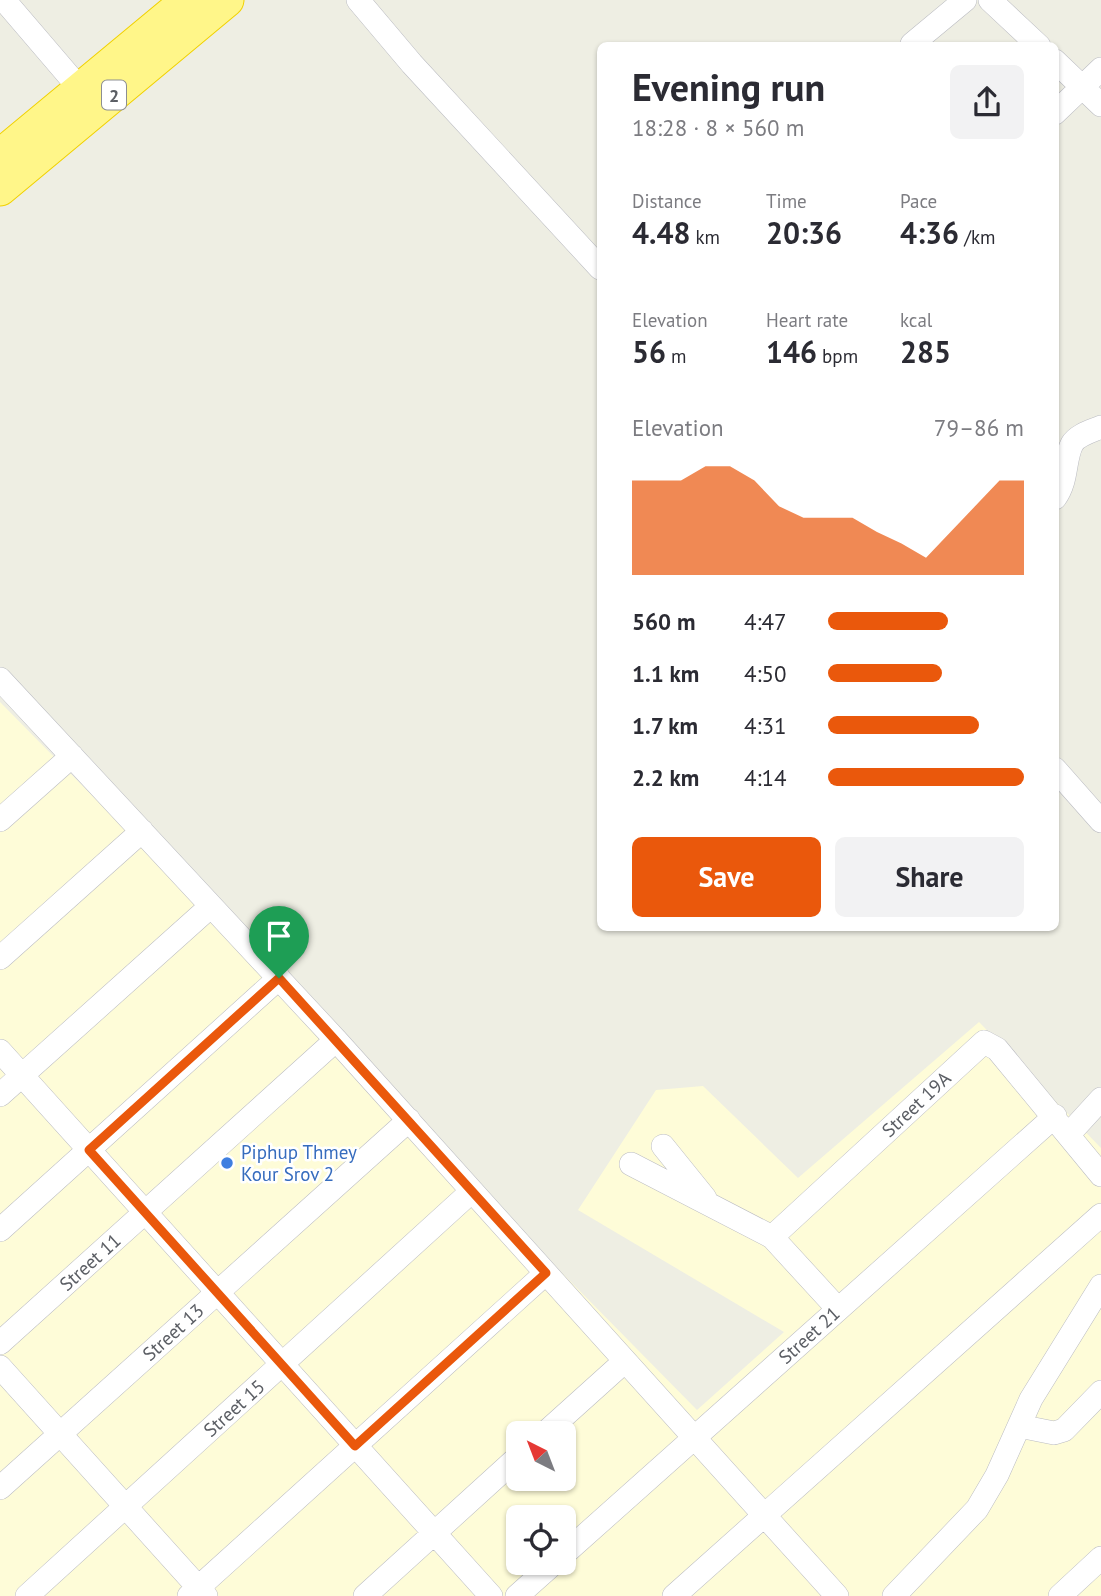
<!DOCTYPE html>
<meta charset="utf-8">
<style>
:root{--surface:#fff;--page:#f2f2f3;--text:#2b2b33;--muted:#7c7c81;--accent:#ea580c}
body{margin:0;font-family:"PT Sans",sans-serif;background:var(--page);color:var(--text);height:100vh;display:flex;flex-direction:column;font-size:26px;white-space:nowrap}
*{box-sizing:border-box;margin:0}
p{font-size:23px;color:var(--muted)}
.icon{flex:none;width:38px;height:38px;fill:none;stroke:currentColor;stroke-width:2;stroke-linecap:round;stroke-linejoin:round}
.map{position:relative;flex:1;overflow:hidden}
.drawer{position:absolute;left:597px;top:42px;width:462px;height:889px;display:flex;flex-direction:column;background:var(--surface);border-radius:10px;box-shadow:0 2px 5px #0004}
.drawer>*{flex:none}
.needle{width:46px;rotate:318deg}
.tools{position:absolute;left:506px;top:1421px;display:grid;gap:14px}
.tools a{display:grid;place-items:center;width:70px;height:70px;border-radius:10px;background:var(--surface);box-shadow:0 2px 5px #0004;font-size:35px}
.pin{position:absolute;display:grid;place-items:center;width:60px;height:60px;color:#fff;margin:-72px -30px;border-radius:50% 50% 50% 0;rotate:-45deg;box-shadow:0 0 7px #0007}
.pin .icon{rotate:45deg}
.round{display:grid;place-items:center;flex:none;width:74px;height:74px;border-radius:10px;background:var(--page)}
.head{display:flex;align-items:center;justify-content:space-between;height:119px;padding:0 35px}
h1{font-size:38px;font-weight:700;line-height:52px}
.stats{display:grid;grid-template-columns:repeat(3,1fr);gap:10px;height:119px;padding:7px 35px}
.stats div{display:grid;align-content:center}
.stats b{font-size:30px;font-weight:700}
.stats small{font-size:19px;font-weight:400}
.stats p{font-size:19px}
.chart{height:196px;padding:14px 35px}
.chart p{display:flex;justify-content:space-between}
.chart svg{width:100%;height:126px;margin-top:7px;fill:var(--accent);opacity:.7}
.button{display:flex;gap:14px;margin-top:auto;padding:14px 35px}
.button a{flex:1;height:80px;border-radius:10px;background:var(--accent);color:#fff;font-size:28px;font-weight:700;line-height:80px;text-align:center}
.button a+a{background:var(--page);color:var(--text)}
ul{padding:0 35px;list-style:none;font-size:23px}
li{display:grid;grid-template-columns:112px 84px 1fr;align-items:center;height:52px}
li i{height:18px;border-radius:9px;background:var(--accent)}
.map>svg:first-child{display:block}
</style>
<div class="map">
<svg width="1101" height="1596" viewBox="0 0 1101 1596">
<rect width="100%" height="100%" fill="#eeeee3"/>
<path fill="#fefcd8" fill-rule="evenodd" d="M 0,702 L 697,1410 L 784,1332 L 578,1210 L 656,1090 L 703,1086 L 798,1178 L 979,1022 L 1101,1148 L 1101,1596 L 0,1596 ZM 518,1433 L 564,1433 L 564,1479 L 518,1479 ZM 518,1517 L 564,1517 L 564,1563 L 518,1563 Z"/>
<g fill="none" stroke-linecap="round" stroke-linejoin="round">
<g stroke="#bbbcc2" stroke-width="24">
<path id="minor" d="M 4,0 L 81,90
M 358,0 L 412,64 L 600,268
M 990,0 L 1039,46
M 912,44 L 965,0
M 1055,61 L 1101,105
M 1055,113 L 1101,69
M 1055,498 C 1068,480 1064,459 1072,444 C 1077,435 1092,431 1101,427
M 0,679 L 336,1040 L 837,1596
M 1055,769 L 1101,821
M 0,820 L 72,756
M 0,958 L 142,831
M 0,1051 L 491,1596
M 0,1095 L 211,906
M 1069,1134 L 1101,1099
M 663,1146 L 705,1198
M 631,1164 L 772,1237 L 838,1309
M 0,1230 L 279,978
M 772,1237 L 984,1042 L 997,1049 L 1101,1175
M 0,1343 L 336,1040
M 0,1367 L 206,1596
M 1019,1426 L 1054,1433 L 1064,1430 L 1101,1392
M 545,1433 L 625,1361
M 0,1488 L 409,1120
M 564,1554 L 1055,1116
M 27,1596 L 472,1191
M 189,1596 L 546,1273
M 365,1596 L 518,1457
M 517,1596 L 554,1563
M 674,1596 L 1101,1215
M 894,1596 L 977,1509 L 997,1475 L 1031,1399 L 1101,1286
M 1060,1596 L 1101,1558"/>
</g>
<g stroke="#f1d100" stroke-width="35">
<path id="highway" d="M 0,156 L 188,0
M 0,189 L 227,0"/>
</g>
<use href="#minor" stroke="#fff" stroke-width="23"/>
<use href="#highway" stroke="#fff689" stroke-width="33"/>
</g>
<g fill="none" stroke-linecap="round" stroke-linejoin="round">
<g stroke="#fff" stroke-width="14">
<path id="route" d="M 279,978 L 546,1273 L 355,1446 L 89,1150 Z"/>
</g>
<use href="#route" stroke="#ea580c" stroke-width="9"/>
</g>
<circle fill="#3f7fe0" stroke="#fff" stroke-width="2.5" cx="227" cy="1163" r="7"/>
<g text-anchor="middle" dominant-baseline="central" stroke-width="5" stroke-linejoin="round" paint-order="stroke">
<rect fill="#fff" stroke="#8c8e92" stroke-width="2" x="102" y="80.5" width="24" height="29" rx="5"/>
<g font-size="18" font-weight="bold" fill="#5b5e64">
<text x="114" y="95">2</text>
</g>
<g font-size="19" fill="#5b5e64" stroke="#fff">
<text transform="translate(916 1104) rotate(-43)">Street 19A</text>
<text transform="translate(90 1262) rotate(-42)">Street 11</text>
<text transform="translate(173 1332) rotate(-42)">Street 13</text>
<text transform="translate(809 1335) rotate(-42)">Street 21</text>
<text transform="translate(234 1408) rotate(-42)">Street 15</text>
</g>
<g font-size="19" fill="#366cbe" stroke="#fff" text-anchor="start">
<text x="241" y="1152">Piphup Thmey<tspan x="241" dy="22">Kour Srov 2</tspan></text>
</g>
</g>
</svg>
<div class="tools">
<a><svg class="needle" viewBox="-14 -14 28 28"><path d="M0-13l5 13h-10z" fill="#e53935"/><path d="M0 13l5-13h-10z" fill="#7c7c81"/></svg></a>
<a><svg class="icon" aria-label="locate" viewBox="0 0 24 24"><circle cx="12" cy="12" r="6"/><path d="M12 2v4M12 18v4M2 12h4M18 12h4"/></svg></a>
</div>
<div class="pin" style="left:279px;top:978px;background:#1e9e55"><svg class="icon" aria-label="arrive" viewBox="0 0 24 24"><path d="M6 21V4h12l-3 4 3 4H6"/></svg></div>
<section class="drawer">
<div class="head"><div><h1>Evening run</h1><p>18:28 · 8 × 560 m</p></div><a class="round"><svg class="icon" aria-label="share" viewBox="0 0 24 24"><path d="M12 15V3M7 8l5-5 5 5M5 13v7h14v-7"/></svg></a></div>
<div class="stats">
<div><p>Distance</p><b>4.48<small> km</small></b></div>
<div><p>Time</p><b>20:36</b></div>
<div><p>Pace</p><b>4:36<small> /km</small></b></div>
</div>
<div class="stats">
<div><p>Elevation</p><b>56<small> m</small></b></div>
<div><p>Heart rate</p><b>146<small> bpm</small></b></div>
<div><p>kcal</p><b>285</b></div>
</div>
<div class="chart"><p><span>Elevation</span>79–86 m</p>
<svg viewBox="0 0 160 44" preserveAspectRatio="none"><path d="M0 44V11L10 11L20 11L30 6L40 6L50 11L60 20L70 24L80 24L90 24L100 29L110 33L120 38L130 29L140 20L150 11L160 11V44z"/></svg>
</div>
<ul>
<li><b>560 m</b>4:47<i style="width:61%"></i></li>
<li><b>1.1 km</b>4:50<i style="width:58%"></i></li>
<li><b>1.7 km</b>4:31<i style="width:77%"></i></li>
<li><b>2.2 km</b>4:14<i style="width:100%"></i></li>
</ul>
<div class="button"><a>Save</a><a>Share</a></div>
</section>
</div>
